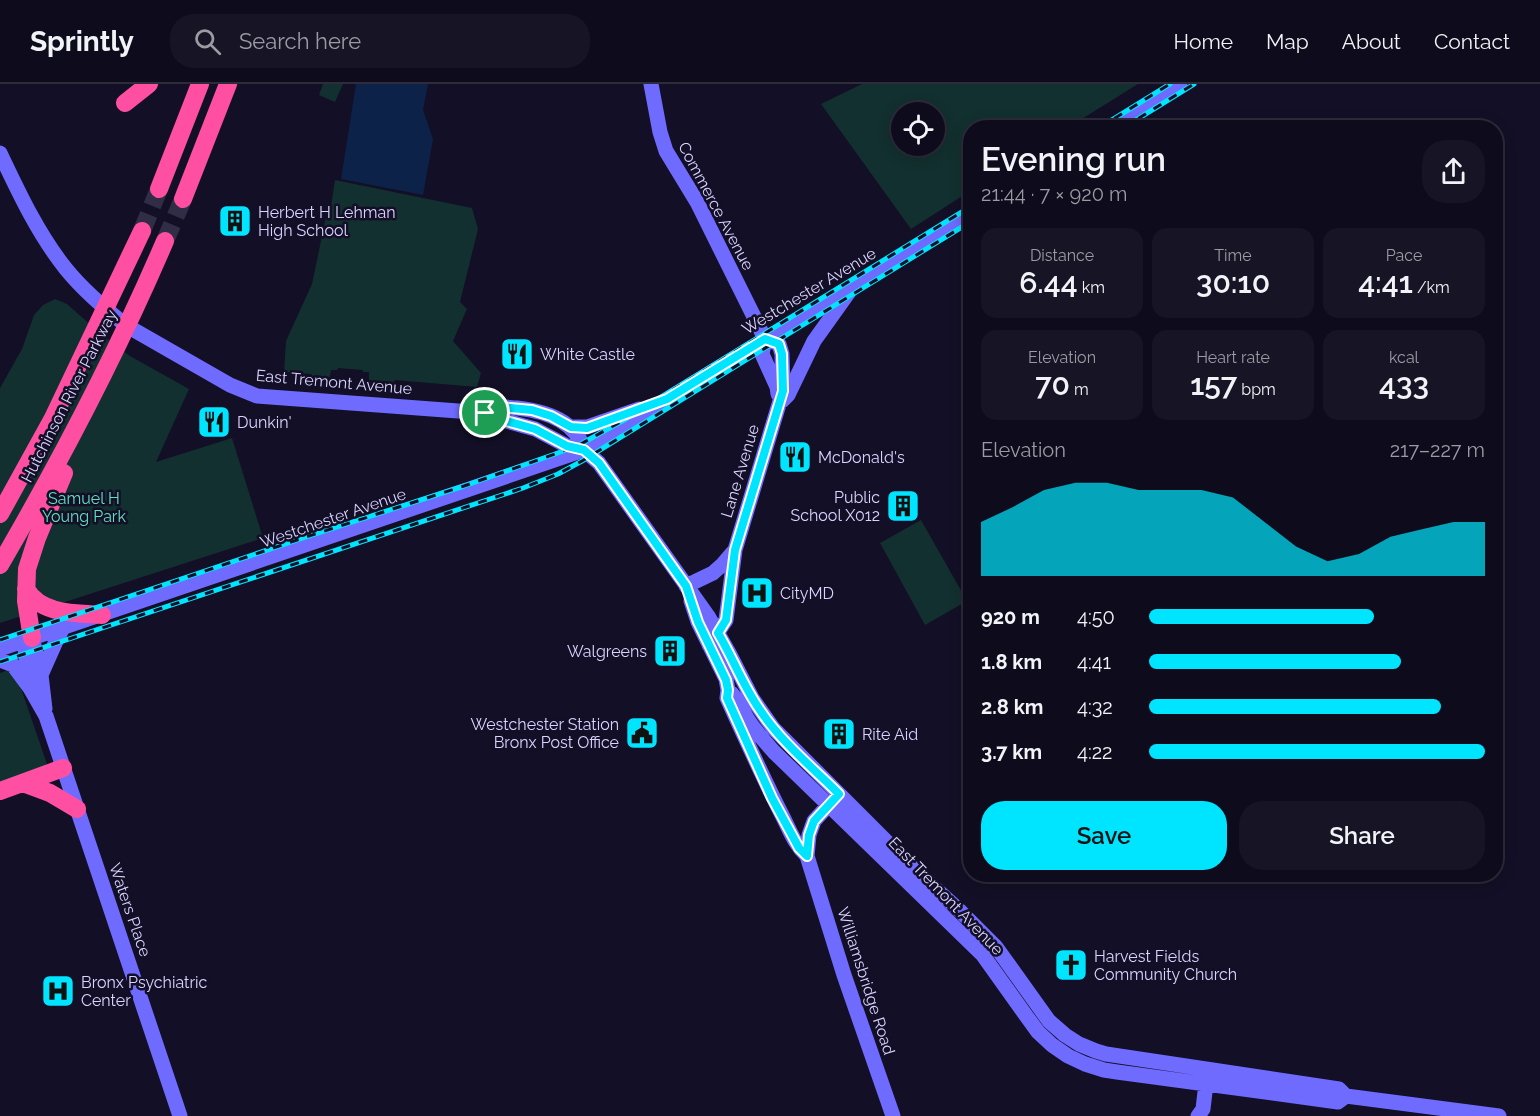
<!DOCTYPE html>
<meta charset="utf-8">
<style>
:root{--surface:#0e0b1c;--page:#171425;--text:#f1f3f6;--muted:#9b9ba3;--line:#2e2b3b;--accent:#00e5ff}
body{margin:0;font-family:Raleway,sans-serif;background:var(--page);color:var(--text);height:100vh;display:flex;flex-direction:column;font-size:22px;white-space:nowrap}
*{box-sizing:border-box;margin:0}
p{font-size:20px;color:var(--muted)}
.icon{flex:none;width:33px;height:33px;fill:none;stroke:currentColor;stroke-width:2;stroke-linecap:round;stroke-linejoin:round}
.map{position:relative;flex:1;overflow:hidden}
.drawer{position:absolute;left:963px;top:36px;width:540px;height:762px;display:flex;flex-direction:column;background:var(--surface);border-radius:24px;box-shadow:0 3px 15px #0003,0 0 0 2px var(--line)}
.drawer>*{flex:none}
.controls{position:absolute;left:891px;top:18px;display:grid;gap:12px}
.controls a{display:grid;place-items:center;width:54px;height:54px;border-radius:50%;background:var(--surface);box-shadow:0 3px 15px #0003,0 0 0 2px var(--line);font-size:30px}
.pin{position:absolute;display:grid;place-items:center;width:51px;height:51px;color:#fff;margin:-26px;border:3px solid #fff;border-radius:50%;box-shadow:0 2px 6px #0007}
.round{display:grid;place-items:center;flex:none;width:63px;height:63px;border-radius:24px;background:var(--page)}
.overview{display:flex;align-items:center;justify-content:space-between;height:102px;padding:0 18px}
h1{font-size:33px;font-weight:600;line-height:45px}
.metrics{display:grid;grid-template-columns:repeat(3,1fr);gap:9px;height:102px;padding:6px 18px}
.metrics div{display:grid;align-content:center;border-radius:15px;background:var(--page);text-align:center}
.metrics b{font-size:30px;font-weight:600}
.metrics small{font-size:16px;font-weight:400}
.metrics p{font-size:16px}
.chart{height:168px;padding:12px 18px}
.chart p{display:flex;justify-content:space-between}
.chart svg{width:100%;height:108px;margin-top:6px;fill:var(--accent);opacity:.7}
.button{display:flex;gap:12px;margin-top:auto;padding:12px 18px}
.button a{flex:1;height:69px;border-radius:24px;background:var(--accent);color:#111;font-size:24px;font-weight:600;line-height:69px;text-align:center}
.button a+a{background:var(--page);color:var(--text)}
ul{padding:0 18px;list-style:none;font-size:20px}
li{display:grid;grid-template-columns:96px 72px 1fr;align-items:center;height:45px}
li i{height:15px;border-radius:8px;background:var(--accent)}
header{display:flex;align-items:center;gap:36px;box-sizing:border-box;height:84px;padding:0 30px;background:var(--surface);border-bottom:2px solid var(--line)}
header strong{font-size:28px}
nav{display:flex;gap:33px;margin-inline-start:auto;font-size:21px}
.search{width:420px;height:54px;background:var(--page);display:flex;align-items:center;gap:15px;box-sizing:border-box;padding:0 21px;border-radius:24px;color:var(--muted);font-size:22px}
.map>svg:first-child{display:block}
</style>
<header>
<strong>Sprintly</strong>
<div class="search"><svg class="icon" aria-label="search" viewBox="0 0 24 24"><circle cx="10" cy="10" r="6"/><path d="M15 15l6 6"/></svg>Search here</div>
<nav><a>Home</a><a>Map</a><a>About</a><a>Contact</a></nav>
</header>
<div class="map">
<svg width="1540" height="1032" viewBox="0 0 1540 1032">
<rect width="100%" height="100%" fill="#130f26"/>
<path fill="#12302f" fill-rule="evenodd" d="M 323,0 L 343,0 L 335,18 L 319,11 Z
M 862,0 L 1138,0 L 1069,43 L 970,44 L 970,107 L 911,145 L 821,20 ZM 902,28 L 934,28 L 934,62 L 902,62 Z
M 335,96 L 472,124 L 478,145 L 460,218 L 467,225 L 453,257 L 481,289 L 477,303 L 395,296 L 394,298 L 369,296 L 369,288 L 363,288 L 363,286 L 338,284 L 337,286 L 331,286 L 330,293 L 312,292 L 311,290 L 284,288 L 286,257 L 312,200 L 327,128 L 330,129 Z
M 55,215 L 67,220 L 102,251 L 130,272 L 189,305 L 156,378 L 232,354 L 263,454 L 0,539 L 0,304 L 22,265 L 34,231 L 43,221 Z
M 921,436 L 967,517 L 925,541 L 880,459 Z
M 14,584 L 48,683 L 0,712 L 0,589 Z"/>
<path fill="#0c2248" d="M 356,0 L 428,0 L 423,26 L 433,55 L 423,111 L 341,95 Z"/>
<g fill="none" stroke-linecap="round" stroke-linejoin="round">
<path stroke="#312d47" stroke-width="18" stroke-dasharray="18 9" stroke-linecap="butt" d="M 142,147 L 159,105
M 165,157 L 183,115"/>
<path stroke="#6f6bff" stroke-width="15" d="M 651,0 L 660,48 L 666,67 L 697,118 L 765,255
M 1110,44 L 1180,0
M 0,69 C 19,109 38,150 66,185 C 84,207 105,225 127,242 L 230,301 L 257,312 L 485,329 L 499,335 L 535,345 L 567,362 L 584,366 L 599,379 L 708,532 L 729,569 L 752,614 L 773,644 L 915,786 L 958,825 L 996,863 L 1049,937 L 1065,951 L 1079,960 L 1096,967 L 1106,970 L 1339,1005 L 1346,1012
M 765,255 L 762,270 L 777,303 L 778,310
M 782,317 L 788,311 L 814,257 L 849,208
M 485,329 C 489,327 494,324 498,323 C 504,322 511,324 517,324 C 545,327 576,337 584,366
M 571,343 L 587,343 L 639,325
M 686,502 L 713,489 L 723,480 L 735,466
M 691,517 L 698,538 L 726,595 L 728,606 L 727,614 C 745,654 763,694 783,733 C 790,747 795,761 807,772
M 24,557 L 30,604 L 46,632 L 180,1032
M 33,557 L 41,591 L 45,625
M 709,561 L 726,536 L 735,466 L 783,307 L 782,270 L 779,260 L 765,255
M 0,565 L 584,366 L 970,130
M 0,576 L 13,581 L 30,604
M 41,591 L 57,555 L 63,544
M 728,606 C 737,613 741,624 747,634 C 755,647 764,657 774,668 L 982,870 L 1027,933 L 1038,948 L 1052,961 L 1068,972 L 1085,980 L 1104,986 L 1117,988 L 1338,1018 L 1346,1012 L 1499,1032
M 835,714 L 814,737 L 809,751 L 807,772 L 844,891 L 893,1032
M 1198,1032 L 1203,1025 L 1207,991"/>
<path stroke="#ff4fa3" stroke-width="18" d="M 125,19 L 149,0
M 159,105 L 200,0
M 183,115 L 228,0
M 0,430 L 53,334 L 142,147
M 0,481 C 61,376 117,269 165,157
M 26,505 C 41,531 76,529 102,531
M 32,554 L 26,517 L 27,485 L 37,454 L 64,389
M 23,699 L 50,709 L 77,725
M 0,707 L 63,684"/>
<g stroke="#00e5ff" stroke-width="5">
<path id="rail" d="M 1099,44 L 1170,0
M 1123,44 L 1194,0
M 0,556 L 303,454 L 464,402 L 555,370 L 579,361 L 624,336 L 970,123
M 0,578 L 523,404 L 558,390 L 582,377 L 970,138"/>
</g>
<use href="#rail" stroke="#130f26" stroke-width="3" stroke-dasharray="9" stroke-linecap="butt"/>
</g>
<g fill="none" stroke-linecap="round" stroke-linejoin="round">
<g stroke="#fff" stroke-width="12">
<path id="route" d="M 765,255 L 779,260 L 782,270 L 783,307 L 735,466 L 726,536 L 718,549 C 733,574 743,602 760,626 C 781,658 812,683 839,710 L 814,737 L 809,751 L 807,772 L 799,764 L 772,714 L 727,614 L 728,606 L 726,596 L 698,538 L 686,502 L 599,379 L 584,366 L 567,362 L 535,345 L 499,335 L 485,329 L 499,323 L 532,326 L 551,332 L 571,343 L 587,344 L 667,315 Z"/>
</g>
<use href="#route" stroke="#00e5ff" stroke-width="8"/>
</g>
<defs>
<g id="building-square" transform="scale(1.725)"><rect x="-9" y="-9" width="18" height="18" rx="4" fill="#00e5ff" stroke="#130f26"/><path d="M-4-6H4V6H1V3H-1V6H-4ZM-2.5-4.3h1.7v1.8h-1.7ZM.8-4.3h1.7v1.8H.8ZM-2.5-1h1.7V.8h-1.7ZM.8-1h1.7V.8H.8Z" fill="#111"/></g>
<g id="restaurant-square" transform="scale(1.725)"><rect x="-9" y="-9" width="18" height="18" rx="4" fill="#00e5ff" stroke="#130f26"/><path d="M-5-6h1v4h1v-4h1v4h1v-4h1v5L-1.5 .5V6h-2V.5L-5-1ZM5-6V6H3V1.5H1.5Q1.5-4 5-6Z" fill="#111"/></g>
<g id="hospital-square" transform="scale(1.725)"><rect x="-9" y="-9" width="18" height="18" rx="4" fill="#00e5ff" stroke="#130f26"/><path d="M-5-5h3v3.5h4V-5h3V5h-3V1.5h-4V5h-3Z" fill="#111"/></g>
<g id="civic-square" transform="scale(1.725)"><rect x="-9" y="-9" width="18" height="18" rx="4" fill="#00e5ff" stroke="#130f26"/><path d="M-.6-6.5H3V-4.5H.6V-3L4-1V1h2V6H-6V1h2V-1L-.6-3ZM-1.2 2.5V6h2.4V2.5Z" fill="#111"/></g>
<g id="church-square" transform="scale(1.725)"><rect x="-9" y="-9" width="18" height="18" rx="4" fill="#00e5ff" stroke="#130f26"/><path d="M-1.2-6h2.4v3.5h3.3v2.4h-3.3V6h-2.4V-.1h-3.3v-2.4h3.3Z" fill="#111"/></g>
</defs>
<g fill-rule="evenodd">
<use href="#building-square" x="235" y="137"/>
<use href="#restaurant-square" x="517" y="270"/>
<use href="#restaurant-square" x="214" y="338"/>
<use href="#restaurant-square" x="795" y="373"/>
<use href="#building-square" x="903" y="422"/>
<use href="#hospital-square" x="757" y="509"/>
<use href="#building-square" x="670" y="567"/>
<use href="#civic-square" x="642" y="649"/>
<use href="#building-square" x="839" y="650"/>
<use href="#church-square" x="1071" y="881"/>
<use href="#hospital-square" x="58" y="907"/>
</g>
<g text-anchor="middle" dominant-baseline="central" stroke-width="5" stroke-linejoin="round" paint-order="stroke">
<g font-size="16" fill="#d9d4ff" stroke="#130f26">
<text transform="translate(716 122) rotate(62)">Commerce Avenue</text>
<text transform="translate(809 207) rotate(-31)">Westchester Avenue</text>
<text transform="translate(334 298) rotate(5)">East Tremont Avenue</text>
<text transform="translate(69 312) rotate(-63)">Hutchinson River Parkway</text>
<text transform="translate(740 387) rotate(-73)">Lane Avenue</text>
<text transform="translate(333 434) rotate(-19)">Westchester Avenue</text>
<text transform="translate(946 812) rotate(46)">East Tremont Avenue</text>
<text transform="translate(130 826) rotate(71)">Waters Place</text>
<text transform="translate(866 897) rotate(72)">Williamsbridge Road</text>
</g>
<g font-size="16" fill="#d9d4ff" stroke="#130f26" text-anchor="start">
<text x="258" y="128">Herbert H Lehman<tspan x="258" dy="18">High School</tspan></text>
<text x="540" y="270">White Castle</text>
<text x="237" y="338">Dunkin'</text>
<text x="818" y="373">McDonald's</text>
<text x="880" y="413" text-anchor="end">Public<tspan x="880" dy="18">School X012</tspan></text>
<text x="780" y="509">CityMD</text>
<text x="647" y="567" text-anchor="end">Walgreens</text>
<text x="619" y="640" text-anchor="end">Westchester Station<tspan x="619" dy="18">Bronx Post Office</tspan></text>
<text x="862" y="650">Rite Aid</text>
<text x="1094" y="872">Harvest Fields<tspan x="1094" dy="18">Community Church</tspan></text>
<text x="81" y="898">Bronx Psychiatric<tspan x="81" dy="18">Center</tspan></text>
</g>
<g font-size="16" fill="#5fe0c0" stroke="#130f26">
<text x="84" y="414">Samuel H<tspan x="84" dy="18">Young Park</tspan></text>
</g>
</g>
</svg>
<div class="controls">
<a><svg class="icon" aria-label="locate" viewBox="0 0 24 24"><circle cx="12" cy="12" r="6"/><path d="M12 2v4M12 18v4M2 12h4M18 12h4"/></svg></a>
</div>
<div class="pin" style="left:485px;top:329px;background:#1e9e55"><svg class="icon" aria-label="arrive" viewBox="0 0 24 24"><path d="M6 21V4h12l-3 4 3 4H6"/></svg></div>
<section class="drawer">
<div class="overview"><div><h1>Evening run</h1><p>21:44 · 7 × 920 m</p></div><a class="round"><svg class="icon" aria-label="share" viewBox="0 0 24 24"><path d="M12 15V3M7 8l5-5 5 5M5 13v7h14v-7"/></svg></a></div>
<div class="metrics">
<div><p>Distance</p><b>6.44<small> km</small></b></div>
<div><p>Time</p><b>30:10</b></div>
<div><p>Pace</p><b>4:41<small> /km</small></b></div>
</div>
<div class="metrics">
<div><p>Elevation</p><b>70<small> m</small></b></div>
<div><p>Heart rate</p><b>157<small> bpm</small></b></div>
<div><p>kcal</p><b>433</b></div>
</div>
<div class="chart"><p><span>Elevation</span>217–227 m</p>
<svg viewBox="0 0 160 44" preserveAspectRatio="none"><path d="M0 44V22L10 16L20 9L30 6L40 6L50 9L60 9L70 9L80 12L90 22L100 32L110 38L120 35L130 28L140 25L150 22L160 22V44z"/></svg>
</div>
<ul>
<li><b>920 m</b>4:50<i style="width:67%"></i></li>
<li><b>1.8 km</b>4:41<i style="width:75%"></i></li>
<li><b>2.8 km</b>4:32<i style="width:87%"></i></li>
<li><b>3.7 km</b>4:22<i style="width:100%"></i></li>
</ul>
<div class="button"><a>Save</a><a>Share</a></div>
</section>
</div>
